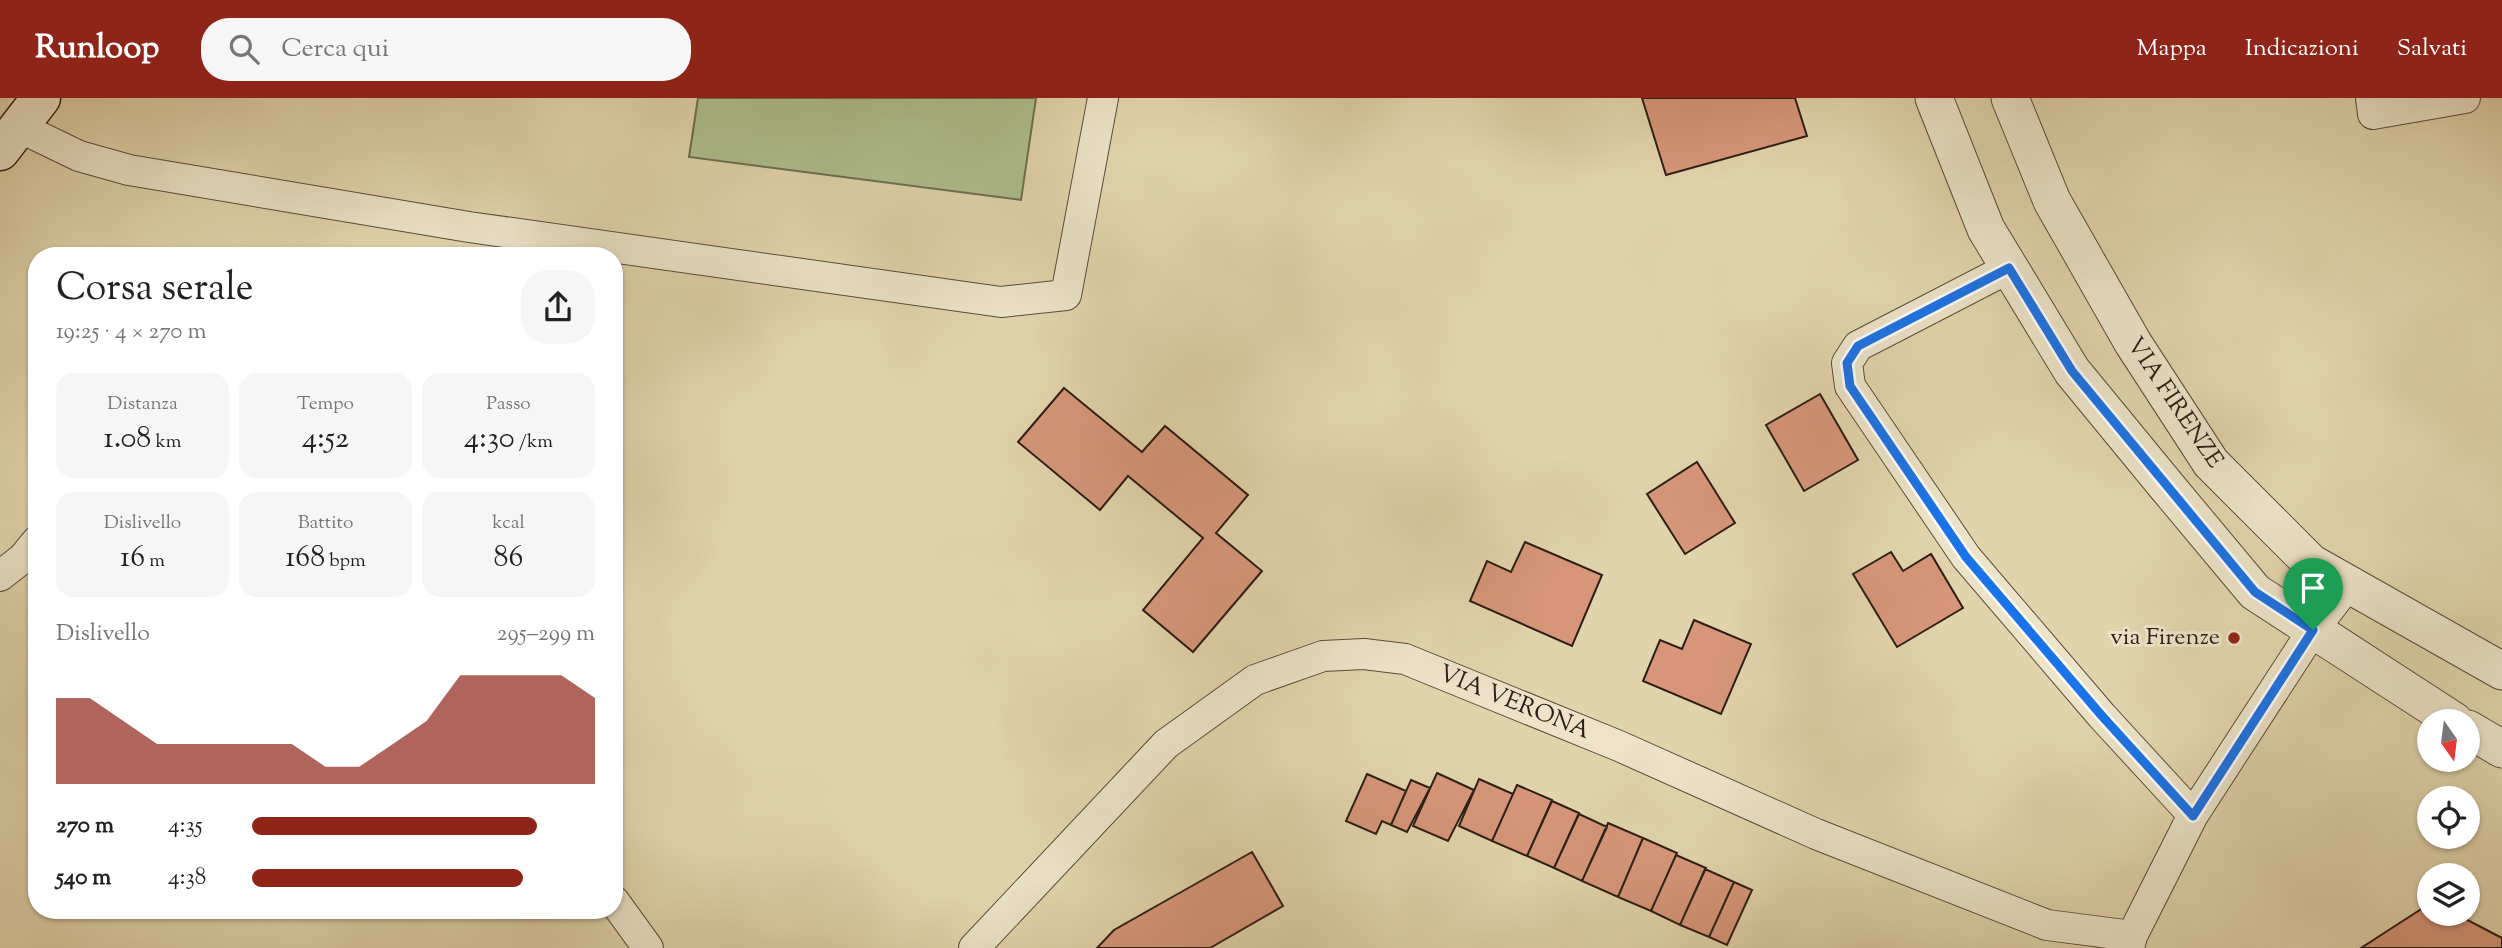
<!DOCTYPE html>
<html lang="it">
<meta charset="utf-8">
<style>
:root{--surface:#fff;--page:#f6f6f6;--text:#222;--muted:#767676;--accent:#8f2418}
body{margin:0;font-family:"Sorts Mill Goudy",serif;background:var(--page);color:var(--text);height:100vh;display:flex;flex-direction:column;font-size:26px;white-space:nowrap}
*{box-sizing:border-box;margin:0}
p{font-size:23px;color:var(--muted)}
.icon{flex:none;width:38px;height:38px;fill:none;stroke:currentColor;stroke-width:2;stroke-linecap:round;stroke-linejoin:round}
.map{position:relative;flex:1;overflow:hidden}
.side{position:absolute;left:28px;top:149px;width:595px;height:672px;display:flex;flex-direction:column;background:var(--surface);border-radius:28px;box-shadow:0 2px 5px #0004}
.side>*{flex:none}
.needle{width:46px;rotate:166deg}
.buttons{position:absolute;left:2417px;top:611px;display:grid;gap:14px}
.buttons a{display:grid;place-items:center;width:63px;height:63px;border-radius:50%;background:var(--surface);box-shadow:0 2px 5px #0004;font-size:35px}
.pin{position:absolute;display:grid;place-items:center;width:60px;height:60px;color:#fff;margin:-72px -30px;border-radius:50% 50% 50% 0;rotate:-45deg;box-shadow:0 0 7px #0007}
.pin .icon{rotate:45deg}
.round{display:grid;place-items:center;flex:none;width:74px;height:74px;border-radius:28px;background:var(--page)}
.head{display:flex;align-items:center;justify-content:space-between;height:119px;padding:0 28px}
h1{font-size:38px;font-weight:600;line-height:52px}
.metrics{display:grid;grid-template-columns:repeat(3,1fr);gap:10px;height:119px;padding:7px 28px}
.metrics div{display:grid;align-content:center;border-radius:18px;background:var(--page);text-align:center}
.metrics b{font-size:30px;font-weight:600}
.metrics small{font-size:19px;font-weight:400}
.metrics p{font-size:19px}
.chart{height:196px;padding:14px 28px}
.chart p{display:flex;justify-content:space-between}
.chart svg{width:100%;height:126px;margin-top:7px;fill:var(--accent);opacity:.7}
ul{padding:0 28px;list-style:none;font-size:23px}
li{display:grid;grid-template-columns:112px 84px 1fr;align-items:center;height:52px}
li i{height:18px;border-radius:9px;background:var(--accent)}
header{display:flex;align-items:center;gap:42px;box-sizing:border-box;height:98px;padding:0 35px;background:var(--accent);color:#fff}
header strong{font-size:33px}
nav{display:flex;gap:38px;margin-inline-start:auto;font-size:24px}
.search{width:490px;height:63px;background:var(--page);display:flex;align-items:center;gap:18px;box-sizing:border-box;padding:0 24px;border-radius:28px;color:var(--muted);font-size:26px}
.map>svg:first-child{display:block}
</style>
<header>
<strong>Runloop</strong>
<div class="search"><svg class="icon" aria-label="search" viewBox="0 0 24 24"><circle cx="10" cy="10" r="6"/><path d="M15 15l6 6"/></svg>Cerca qui</div>
<nav><a>Mappa</a><a>Indicazioni</a><a>Salvati</a></nav>
</header>
<div class="map">
<svg width="2502" height="850" viewBox="0 0 2502 850">
<rect width="100%" height="100%" fill="#e1d4ac"/>
<filter id="stains"><feTurbulence type="fractalNoise" baseFrequency=".00286" numOctaves="4"/><feColorMatrix values="0 0 0 0 .2 0 0 0 0 .09 0 0 0 0 .02 0 0 0 .5 -.17"/></filter>
<radialGradient id="worn" r=".72"><stop offset=".6" stop-color="#630" stop-opacity="0"/><stop offset="1" stop-color="#630" stop-opacity=".3"/></radialGradient>
<path fill="#aebe8d" stroke="#6e6e52" stroke-width="2" d="M 698,0 L 1036,0 L 1021,102 L 689,59 Z"/>
<path fill="#d7967a" stroke="#2d1e17" stroke-width="2" d="M 1642,0 L 1795,0 L 1807,38 L 1666,77 Z
M 1064,290 L 1142,354 L 1165,328 L 1248,397 L 1216,435 L 1262,473 L 1193,554 L 1143,512 L 1203,440 L 1128,378 L 1100,412 L 1018,344 Z
M 1820,296 L 1858,362 L 1804,393 L 1766,327 Z
M 1697,364 L 1735,425 L 1685,456 L 1647,396 Z
M 1525,444 L 1602,477 L 1572,548 L 1470,503 L 1487,463 L 1511,474 Z
M 1891,454 L 1903,473 L 1931,456 L 1963,510 L 1897,549 L 1853,476 Z
M 1694,522 L 1751,546 L 1721,616 L 1643,583 L 1660,542 L 1682,551 Z
M 1437,675 L 1474,692 L 1448,743 L 1413,728 Z
M 1367,676 L 1406,693 L 1391,727 L 1382,723 L 1376,736 L 1346,723 Z
M 1479,681 L 1513,696 L 1492,743 L 1459,728 Z
M 1411,682 L 1430,690 L 1407,734 L 1391,727 Z
M 1517,687 L 1552,702 L 1527,758 L 1492,743 Z
M 1552,703 L 1579,715 L 1554,770 L 1527,758 Z
M 1579,716 L 1607,729 L 1582,783 L 1554,770 Z
M 1608,725 L 1643,740 L 1618,799 L 1582,783 Z
M 1643,740 L 1677,755 L 1651,813 L 1618,799 Z
M 1252,754 L 1283,808 L 1210,850 L 1097,850 L 1114,832 Z
M 1676,757 L 1706,770 L 1680,827 L 1651,813 Z
M 1705,771 L 1734,784 L 1709,839 L 1680,827 Z
M 1734,784 L 1752,792 L 1727,847 L 1709,839 Z
M 2429,806 L 2429,816 L 2456,816 L 2502,840 L 2502,850 L 2361,850 Z"/>
<g fill="none" stroke-linecap="round" stroke-linejoin="round">
<g stroke="#5a4c3c" stroke-width="32">
<path id="minor" d="M 2371,0 L 2373,16 L 2465,0
M 19,29 L 79,58 L 129,72 L 469,129 L 1001,204 L 1066,197 L 1103,0
M 2009,170 L 1858,248 L 1847,265 L 1850,288 L 1966,459 L 2102,618 L 2193,717
M 0,478 L 23,460 L 37,443
M 614,803 L 648,850
M 974,850 L 1166,646 L 1255,582 L 1323,558 L 1364,556 L 1405,561 L 1619,648 L 1816,736 L 2047,827 L 2132,838
M 2129,850 L 2132,838 L 2193,717 L 2313,532 L 2348,487"/>
</g>
<g stroke="#5a4c3c" stroke-width="39">
<path id="tertiary" d="M 1934,0 L 1986,131 L 2072,273 L 2164,385 L 2255,494 L 2454,623
M 2010,0 L 2052,103 L 2133,245 L 2211,365 L 2311,465 L 2502,573
M 2468,631 L 2502,651"/>
</g>
<g stroke="#2d1e17" stroke-width="41">
<path id="secondary" d="M 0,53 L 41,0"/>
</g>
<use href="#minor" stroke="#ece3c9" stroke-width="30"/>
<use href="#tertiary" stroke="#ece3c9" stroke-width="37"/>
<use href="#secondary" stroke="#ece3c9" stroke-width="38"/>
</g>
<g fill="none" stroke-linecap="round" stroke-linejoin="round">
<g stroke="#fff" stroke-width="14">
<path id="route" d="M 2009,170 L 2072,273 L 2255,494 L 2313,532 L 2193,718 L 2102,618 L 1966,459 L 1850,288 L 1847,265 L 1858,248 Z"/>
</g>
<use href="#route" stroke="#1a73e8" stroke-width="9"/>
</g>
<circle fill="#8f2418" stroke="#ece3c9" stroke-width="2.5" cx="2234" cy="540" r="7"/>
<g text-anchor="middle" dominant-baseline="central" stroke-width="6" stroke-linejoin="round" paint-order="stroke">
<g font-size="24" fill="#2d1e17" stroke="#ece3c9">
<text transform="translate(2174 305) rotate(56)">VIA FIRENZE</text>
<text transform="translate(1514 605) rotate(22)">VIA VERONA</text>
</g>
<g font-size="24" fill="#2d1e17" stroke="#ece3c9" text-anchor="end">
<text x="2220" y="540">via Firenze</text>
</g>
</g>
<rect width="100%" height="100%" filter="url(#stains)"/>
<rect width="100%" height="100%" fill="url(#worn)"/>
</svg>
<div class="buttons">
<a><svg class="needle" viewBox="-14 -14 28 28"><path d="M0-13l5 13h-10z" fill="#e53935"/><path d="M0 13l5-13h-10z" fill="#767676"/></svg></a>
<a><svg class="icon" aria-label="locate" viewBox="0 0 24 24"><circle cx="12" cy="12" r="6"/><path d="M12 2v4M12 18v4M2 12h4M18 12h4"/></svg></a>
<a><svg class="icon" aria-label="layers" viewBox="0 0 24 24"><path d="M12 4l9 5-9 5-9-5zM3 14l9 5 9-5"/></svg></a>
</div>
<div class="pin" style="left:2313px;top:532px;background:#1e9e55"><svg class="icon" aria-label="arrive" viewBox="0 0 24 24"><path d="M6 21V4h12l-3 4 3 4H6"/></svg></div>
<section class="side">
<div class="head"><div><h1>Corsa serale</h1><p>19:25 · 4 × 270 m</p></div><a class="round"><svg class="icon" aria-label="share" viewBox="0 0 24 24"><path d="M12 15V3M7 8l5-5 5 5M5 13v7h14v-7"/></svg></a></div>
<div class="metrics">
<div><p>Distanza</p><b>1.08<small> km</small></b></div>
<div><p>Tempo</p><b>4:52</b></div>
<div><p>Passo</p><b>4:30<small> /km</small></b></div>
</div>
<div class="metrics">
<div><p>Dislivello</p><b>16<small> m</small></b></div>
<div><p>Battito</p><b>168<small> bpm</small></b></div>
<div><p>kcal</p><b>86</b></div>
</div>
<div class="chart"><p><span>Dislivello</span>295–299 m</p>
<svg viewBox="0 0 160 44" preserveAspectRatio="none"><path d="M0 44V14L10 14L20 22L30 30L40 30L50 30L60 30L70 30L80 38L90 38L100 30L110 22L120 6L130 6L140 6L150 6L160 14V44z"/></svg>
</div>
<ul>
<li><b>270 m</b>4:35<i style="width:83%"></i></li>
<li><b>540 m</b>4:38<i style="width:79%"></i></li>
</ul>
</section>
</div>
